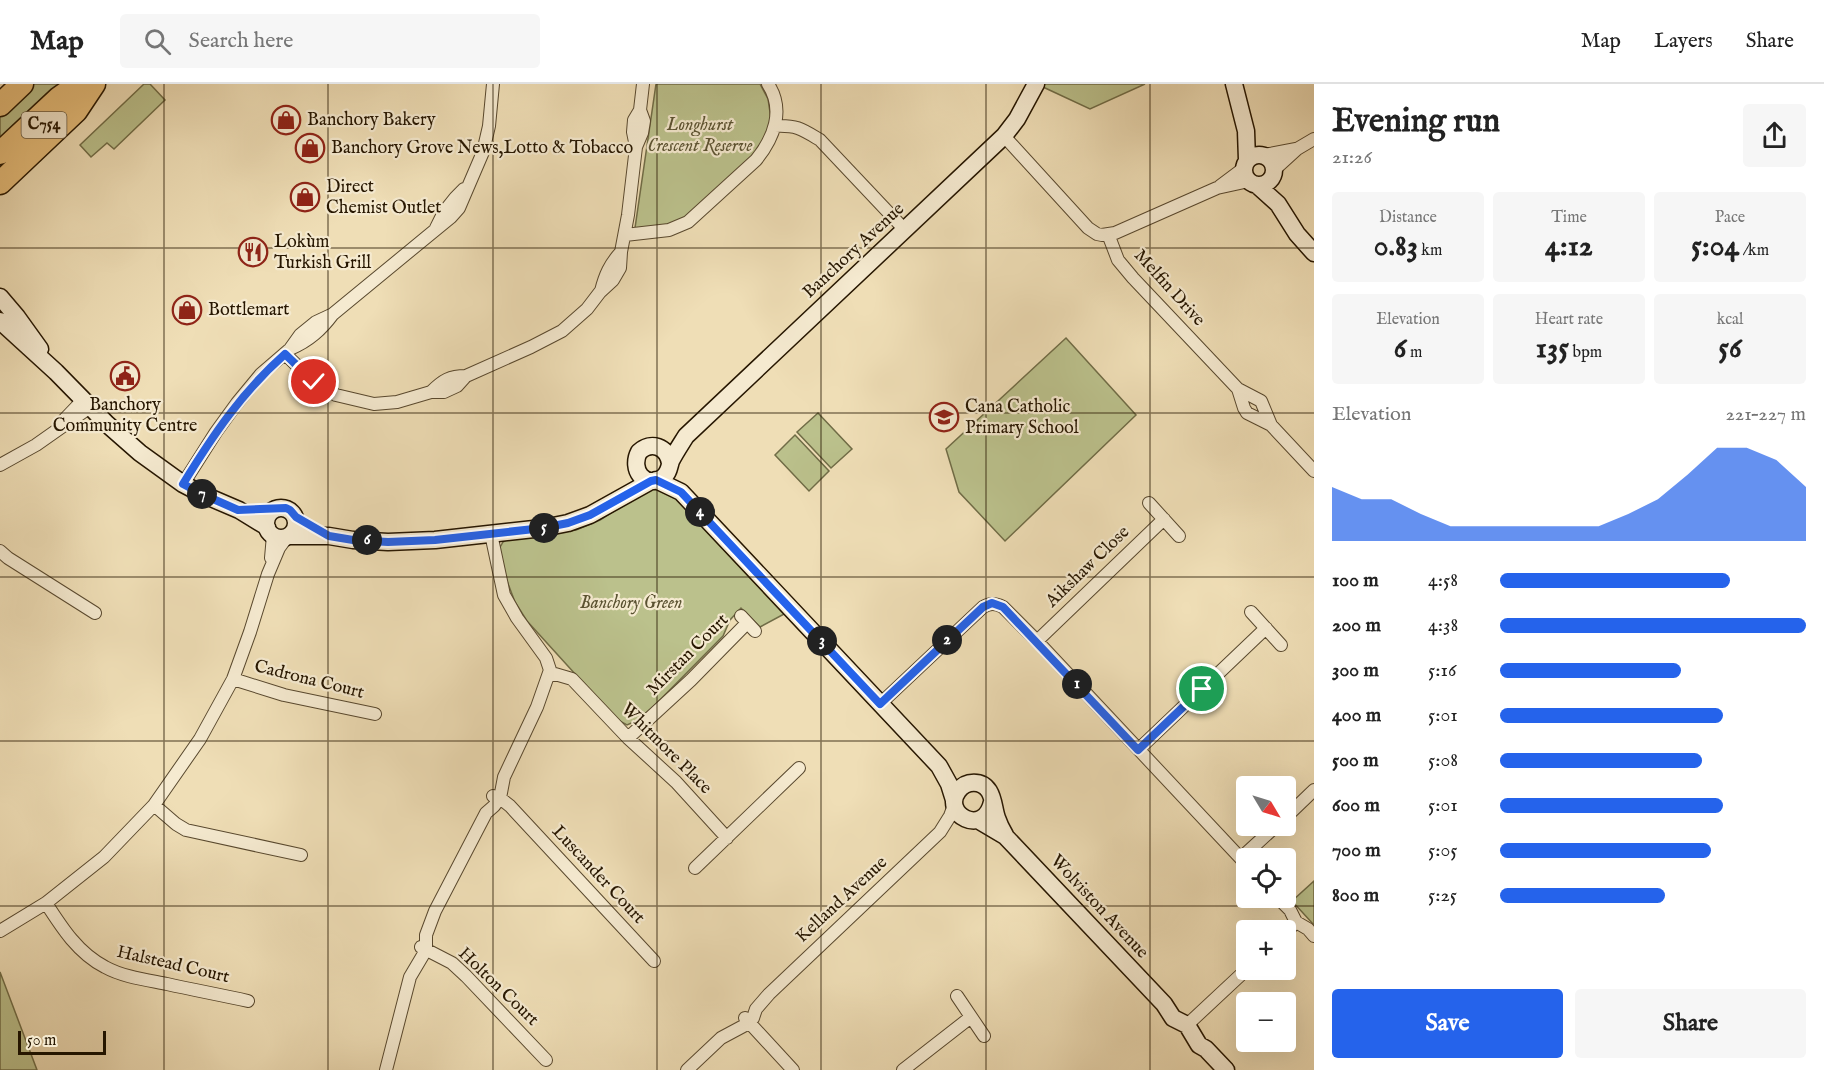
<!DOCTYPE html>
<meta charset="utf-8">
<style>
:root{--surface:#fff;--page:#f6f6f6;--text:#222;--muted:#767676;--line:#e0e0e0;--accent:#2563eb}
body{margin:0;font-family:"IM FELL English",serif;background:var(--page);color:var(--text);height:100vh;display:flex;flex-direction:column;font-size:22px;white-space:nowrap}
*{box-sizing:border-box;margin:0}
p{font-size:20px;color:var(--muted)}
.icon{flex:none;width:33px;height:33px;fill:none;stroke:currentColor;stroke-width:2;stroke-linecap:round;stroke-linejoin:round}
.map{position:relative;flex:1;overflow:hidden}
.sheet{display:flex;flex-direction:column;background:var(--surface);width:510px}
.sheet>*{flex:none}
.needle{width:39px;rotate:128deg}
.fabs{position:absolute;left:1236px;top:692px;display:grid;gap:12px}
.fabs a{display:grid;place-items:center;width:60px;height:60px;border-radius:6px;background:var(--surface);box-shadow:0 6px 24px #0002;font-size:30px}
.scale{position:absolute;left:18px;bottom:15px;width:88px;box-sizing:border-box;padding-left:6px;border:3px solid #261600;border-top:0;font-size:16px;line-height:21px;white-space:nowrap;color:#261600;-webkit-text-stroke:4px #f5ead0;paint-order:stroke}
.pin{position:absolute;display:grid;place-items:center;width:51px;height:51px;color:#fff;margin:-26px;border:3px solid #fff;border-radius:50%;box-shadow:0 2px 6px #0007}
.km{position:absolute;width:30px;height:30px;margin:-15px;border-radius:50%;background:#222;color:#fff;font-size:16px;line-height:30px;text-align:center}
.round{display:grid;place-items:center;flex:none;width:63px;height:63px;border-radius:6px;background:var(--page)}
.headline{display:flex;align-items:center;justify-content:space-between;height:102px;padding:0 18px}
h1{font-size:33px;font-weight:800;line-height:45px}
.stats{display:grid;grid-template-columns:repeat(3,1fr);gap:9px;height:102px;padding:6px 18px}
.stats div{display:grid;align-content:center;border-radius:6px;background:var(--page);text-align:center}
.stats b{font-size:30px;font-weight:800}
.stats small{font-size:16px;font-weight:400}
.stats p{font-size:16px}
.chart{height:168px;padding:12px 18px}
.chart p{display:flex;justify-content:space-between}
.chart svg{width:100%;height:108px;margin-top:6px;fill:var(--accent);opacity:.7}
.button{display:flex;gap:12px;margin-top:auto;padding:12px 18px}
.button a{flex:1;height:69px;border-radius:6px;background:var(--accent);color:#fff;font-size:24px;font-weight:800;line-height:69px;text-align:center}
.button a+a{background:var(--page);color:var(--text)}
ul{padding:0 18px;list-style:none;font-size:20px}
li{display:grid;grid-template-columns:96px 72px 1fr;align-items:center;height:45px}
li i{height:15px;border-radius:8px;background:var(--accent)}
header{display:flex;align-items:center;gap:36px;box-sizing:border-box;height:84px;padding:0 30px;background:var(--surface);border-bottom:2px solid var(--line)}
header strong{font-size:28px}
nav{display:flex;gap:33px;margin-inline-start:auto;font-size:21px}
.search{width:420px;height:54px;background:var(--page);display:flex;align-items:center;gap:15px;box-sizing:border-box;padding:0 21px;border-radius:6px;color:var(--muted);font-size:22px}
main{display:flex;flex:1;min-height:0}
.map>svg:first-child{display:block}
</style>
<header>
<strong>Map</strong>
<div class="search"><svg class="icon" aria-label="search" viewBox="0 0 24 24"><circle cx="10" cy="10" r="6"/><path d="M15 15l6 6"/></svg>Search here</div>
<nav><a>Map</a><a>Layers</a><a>Share</a></nav>
</header>
<main>
<div class="map">
<svg width="1314" height="986" viewBox="0 0 1314 986">
<rect width="100%" height="100%" fill="#efdeb6"/>
<filter id="stains"><feTurbulence type="fractalNoise" baseFrequency=".00333" numOctaves="4"/><feColorMatrix values="0 0 0 0 .2 0 0 0 0 .09 0 0 0 0 .02 0 0 0 .5 -.17"/></filter>
<radialGradient id="worn" r=".72"><stop offset=".6" stop-color="#630" stop-opacity="0"/><stop offset="1" stop-color="#630" stop-opacity=".3"/></radialGradient>
<path fill="#bbc18c" stroke="#706c46" stroke-width="1.5" d="M 33,0 L 70,0 L 0,63 L 0,30 Z
M 144,0 L 150,0 L 165,16 L 114,65 L 107,59 L 91,73 L 80,61 Z
M 656,0 L 760,0 L 768,15 L 771,35 L 767,53 L 754,70 L 684,135 L 666,142 L 635,144 Z
M 1044,0 L 1145,0 L 1090,25 L 1043,3 Z
M 1066,254 L 1136,331 L 1005,457 L 959,408 L 946,365 Z
M 818,329 L 852,365 L 831,384 L 797,348 Z
M 795,351 L 829,387 L 809,407 L 775,371 Z
M 651,403 L 678,412 L 786,529 L 760,543 L 741,524 L 730,536 L 723,552 L 652,624 L 636,637 L 627,641 L 616,635 L 527,537 L 515,518 L 501,481 L 499,465 L 503,458 L 510,454 L 576,446 L 600,436 Z
M 1314,797 L 1314,841 L 1292,817 Z
M 0,888 L 37,986 L 0,986 Z"/>
<g fill="none" stroke-linecap="round" stroke-linejoin="round">
<g stroke="#58482e" stroke-width="14">
<path id="street" d="M 775,42 C 797,41 802,45 820,56 L 905,146
M 1004,52 L 1088,144 L 1097,150 L 1102,151 L 1115,149 L 1217,104 L 1249,97
M 636,63 L 642,49 L 644,37 L 640,26 L 643,0
M 1264,71 L 1296,65
M 1274,86 L 1297,65 L 1314,55
M 1220,102 L 1244,84
M 436,144 C 443,128 451,117 464,105
M 1108,150 L 1118,176 L 1133,194 L 1238,305 L 1261,317 L 1271,341 L 1314,387
M 625,151 L 669,146 L 688,138 L 756,76 C 774,54 785,26 768,0
M 601,207 C 605,191 610,180 621,168
M 290,265 C 309,257 321,246 333,230 L 451,133 L 459,124 L 483,68 L 489,42 L 493,0
M 285,270 L 314,298 L 336,311 L 374,320 L 397,318 L 431,308 L 444,308 L 457,302 L 466,292 L 531,263 L 562,247 L 587,225 L 600,208 L 613,196 L 620,184 L 621,168 L 628,131 L 636,63 L 633,48 L 634,36 L 640,26
M 1238,305 L 1244,324 L 1247,329 L 1271,341
M 431,308 C 443,296 450,292 466,292
M 61,339 L 83,316
M 0,381 L 36,361 L 90,323
M 183,400 L 216,348 L 237,319 L 261,290 L 290,265 L 300,251 L 316,238 L 331,231
M 1149,419 L 1179,452
M 0,467 L 8,474 L 95,529
M 271,474 L 273,451
M 1251,528 L 1281,561
M 741,532 L 755,547
M 1037,557 L 1164,435
M 549,592 L 555,590 L 572,595 L 628,654 L 676,698 L 727,754
M 233,595 L 284,611 L 375,630
M 880,620 L 983,523 C 990,519 995,519 1003,523 L 1037,557 L 1246,780
M 628,654 L 691,596 L 747,539
M 1139,665 L 1266,544
M 493,712 L 500,714 L 510,722 L 654,877
M 154,721 L 176,740 L 186,746 L 301,771
M 1286,733 L 1314,706
M 1241,774 L 1277,741
M 695,784 L 799,684
M 1277,813 L 1290,826 L 1296,838 L 1308,845 L 1314,852
M 46,819 C 62,844 78,869 105,883 C 123,893 147,896 167,900 C 194,906 221,911 248,917
M 0,847 L 46,819 L 104,773 L 154,721 L 200,655 L 233,595 L 250,548 L 268,490 L 279,464 L 287,453
M 1286,848 L 1296,838
M 421,863 L 452,879 L 466,892 L 546,976
M 957,912 L 984,952
M 745,934 L 793,986
M 1187,941 L 1247,885
M 386,986 L 410,893 L 426,866 L 426,851 L 435,827 L 486,729 L 494,722 L 500,714 L 504,693 L 537,623 L 550,586 L 546,574 L 517,534 L 504,511 L 491,450
M 687,986 L 721,954 L 749,939 L 753,934 L 756,925 L 769,910 L 940,748 L 950,732 L 954,721
M 903,986 L 971,933"/>
</g>
<g stroke="#261600" stroke-width="19">
<path id="secondary" d="M 1234,0 L 1246,47 L 1247,76
M1244 86a15 15 0 1 1 30 0a15 15 0 1 1-30 0Z
M 1257,101 L 1278,120 L 1297,150 L 1314,169
M 0,213 L 17,233 L 40,265
M 0,237 L 56,288 L 107,340 L 140,369 L 183,400 L 204,411 L 239,426 L 267,443
M 670,379 C 667,362 651,357 639,368 C 630,385 644,405 662,394 C 669,390 669,383 671,377 C 675,369 681,360 686,352 L 1004,52 L 1017,35 L 1036,0
M 656,396 L 681,408 L 939,682 L 949,700 L 954,716
M266 439a15 15 0 1 1 30 0a15 15 0 1 1-30 0Z
M 289,452 L 329,452 L 353,456 L 388,458 L 435,456 L 543,444 L 568,439 L 590,431 L 651,397
M 992,718 C 984,754 941,730 958,707 C 966,696 982,696 989,707 C 994,715 994,726 997,734 C 999,740 1002,746 1005,751
M 978,736 L 1005,752 L 1164,920 L 1173,934 L 1187,941 L 1199,961 L 1206,965 L 1226,986"/>
</g>
<g stroke="#261600" stroke-width="25">
<path id="highway" d="M 0,21 L 22,0
M 0,69 L 59,14 L 79,0
M 0,99 L 76,27 L 94,0"/>
</g>
<use href="#street" stroke="#f5ead0" stroke-width="12"/>
<use href="#secondary" stroke="#f5ead0" stroke-width="16"/>
<use href="#highway" stroke="#e8bf7b" stroke-width="22"/>
</g>
<g fill="none" stroke-linecap="round" stroke-linejoin="round">
<g stroke="#fff" stroke-width="12">
<path id="route" d="M 314,298 L 285,270 C 242,308 213,351 183,400 L 204,411 L 238,426 L 286,424 L 290,426 L 296,433 L 329,452 L 353,456 L 388,458 L 435,456 L 543,444 L 568,439 L 590,431 L 651,397 L 656,396 L 681,408 L 880,620 L 983,523 L 992,519 L 1003,523 L 1138,666 L 1202,605"/>
</g>
<use href="#route" stroke="#2563eb" stroke-width="8"/>
</g>
<path fill="none" stroke="#261600" stroke-width="1.5" stroke-opacity="0.55" d="M 164,0 L 164,986M 328,0 L 328,986M 493,0 L 493,986M 657,0 L 657,986M 821,0 L 821,986M 986,0 L 986,986M 1150,0 L 1150,986M 0,164 L 1314,164M 0,329 L 1314,329M 0,493 L 1314,493M 0,657 L 1314,657M 0,822 L 1314,822"/>
<defs>
<g id="shop-ring" transform="scale(1.5)"><circle r="9.5" fill="#f5ead0" stroke="#8f2418" stroke-width="1.5"/><path d="M-5-2.5h2.3a2.7 3.5 0 0 1 5.4 0H5L5.5 6h-11ZM-1.5-2.5h3a1.5 2.3 0 0 0-3 0Z" fill="#8f2418"/></g>
<g id="restaurant-ring" transform="scale(1.5)"><circle r="9.5" fill="#f5ead0" stroke="#8f2418" stroke-width="1.5"/><path d="M-5-6h1v4h1v-4h1v4h1v-4h1v5L-1.5 .5V6h-2V.5L-5-1ZM5-6V6H3V1.5H1.5Q1.5-4 5-6Z" fill="#8f2418"/></g>
<g id="civic-ring" transform="scale(1.5)"><circle r="9.5" fill="#f5ead0" stroke="#8f2418" stroke-width="1.5"/><path d="M-.6-6.5H3V-4.5H.6V-3L4-1V1h2V6H-6V1h2V-1L-.6-3ZM-1.2 2.5V6h2.4V2.5Z" fill="#8f2418"/></g>
<g id="school-ring" transform="scale(1.5)"><circle r="9.5" fill="#f5ead0" stroke="#8f2418" stroke-width="1.5"/><path d="M0-5L7-2L0 1L-7-2ZM-4 1L0 2.5L4 1V4Q0 6-4 4Z" fill="#8f2418"/></g>
</defs>
<g fill-rule="evenodd">
<use href="#shop-ring" x="286" y="36"/>
<use href="#shop-ring" x="310" y="64"/>
<use href="#shop-ring" x="305" y="113"/>
<use href="#restaurant-ring" x="253" y="168"/>
<use href="#shop-ring" x="187" y="226"/>
<use href="#civic-ring" x="125" y="292"/>
<use href="#school-ring" x="944" y="333"/>
</g>
<g text-anchor="middle" dominant-baseline="central" stroke-width="4.5" stroke-linejoin="round" paint-order="stroke">
<rect fill="#f5ead0" stroke="#64563e" stroke-width="1.5" x="21.5" y="28" width="45" height="26" rx="4.5"/>
<g font-size="16" font-weight="bold" fill="#261600">
<text x="44" y="41">C754</text>
</g>
<g font-size="18" fill="#261600" stroke="#f5ead0" text-anchor="start">
<text x="307" y="36">Banchory Bakery</text>
<text x="331" y="64">Banchory Grove News,Lotto &amp; Tobacco</text>
<text x="326" y="103">Direct<tspan x="326" dy="21">Chemist Outlet</tspan></text>
<text x="274" y="158">Lokùm<tspan x="274" dy="21">Turkish Grill</tspan></text>
<text x="208" y="226">Bottlemart</text>
<text x="125" y="321" text-anchor="middle">Banchory<tspan x="125" dy="21">Community Centre</tspan></text>
<text x="965" y="323">Cana Catholic<tspan x="965" dy="21">Primary School</tspan></text>
</g>
<g font-size="18" font-style="italic" fill="#5a5231" stroke="#f5ead0">
<text x="700" y="41">Longhurst<tspan x="700" dy="21">Crescent Reserve</tspan></text>
<text x="631" y="519">Banchory Green</text>
</g>
<g font-size="18" fill="#261600" stroke="#f5ead0">
<text transform="translate(854 167) rotate(-43)">Banchory Avenue</text>
<text transform="translate(1169 204) rotate(48)">Melfin Drive</text>
<text transform="translate(1088 483) rotate(-44)">Aikshaw Close</text>
<text transform="translate(688 571) rotate(-45)">Mirstan Court</text>
<text transform="translate(309 596) rotate(14)">Cadrona Court</text>
<text transform="translate(666 665) rotate(45)">Whitmore Place</text>
<text transform="translate(598 791) rotate(47)">Luscander Court</text>
<text transform="translate(842 816) rotate(-43)">Kelland Avenue</text>
<text transform="translate(1099 823) rotate(47)">Wolviston Avenue</text>
<text transform="translate(173 881) rotate(13)">Halstead Court</text>
<text transform="translate(498 903) rotate(44)">Holton Court</text>
</g>
</g>
<rect width="100%" height="100%" filter="url(#stains)"/>
<rect width="100%" height="100%" fill="url(#worn)"/>
</svg>
<div class="fabs">
<a><svg class="needle" viewBox="-14 -14 28 28"><path d="M0-13l5 13h-10z" fill="#e53935"/><path d="M0 13l5-13h-10z" fill="#767676"/></svg></a>
<a><svg class="icon" aria-label="locate" viewBox="0 0 24 24"><circle cx="12" cy="12" r="6"/><path d="M12 2v4M12 18v4M2 12h4M18 12h4"/></svg></a>
<a>+</a>
<a>−</a>
</div>
<div class="scale">50 m</div>
<div class="pin" style="left:1202px;top:605px;background:#1e9e55"><svg class="icon" aria-label="arrive" viewBox="0 0 24 24"><path d="M6 21V4h12l-3 4 3 4H6"/></svg></div>
<div class="pin" style="left:314px;top:298px;background:#d93025"><svg class="icon" aria-label="check" viewBox="0 0 24 24"><path d="M5 12l5 5 9-10"/></svg></div>
<b class="km" style="left:1077px;top:600px">1</b>
<b class="km" style="left:947px;top:556px">2</b>
<b class="km" style="left:822px;top:557px">3</b>
<b class="km" style="left:700px;top:428px">4</b>
<b class="km" style="left:544px;top:444px">5</b>
<b class="km" style="left:367px;top:456px">6</b>
<b class="km" style="left:202px;top:410px">7</b>
</div>
<section class="sheet">
<div class="headline"><div><h1>Evening run</h1><p>21:26</p></div><a class="round"><svg class="icon" aria-label="share" viewBox="0 0 24 24"><path d="M12 15V3M7 8l5-5 5 5M5 13v7h14v-7"/></svg></a></div>
<div class="stats">
<div><p>Distance</p><b>0.83<small> km</small></b></div>
<div><p>Time</p><b>4:12</b></div>
<div><p>Pace</p><b>5:04<small> /km</small></b></div>
</div>
<div class="stats">
<div><p>Elevation</p><b>6<small> m</small></b></div>
<div><p>Heart rate</p><b>135<small> bpm</small></b></div>
<div><p>kcal</p><b>56</b></div>
</div>
<div class="chart"><p><span>Elevation</span>221–227 m</p>
<svg viewBox="0 0 160 44" preserveAspectRatio="none"><path d="M0 44V22L10 27L20 27L30 33L40 38L50 38L60 38L70 38L80 38L90 38L100 33L110 27L120 17L130 6L140 6L150 11L160 22V44z"/></svg>
</div>
<ul>
<li><b>100 m</b>4:58<i style="width:75%"></i></li>
<li><b>200 m</b>4:38<i style="width:100%"></i></li>
<li><b>300 m</b>5:16<i style="width:59%"></i></li>
<li><b>400 m</b>5:01<i style="width:73%"></i></li>
<li><b>500 m</b>5:08<i style="width:66%"></i></li>
<li><b>600 m</b>5:01<i style="width:73%"></i></li>
<li><b>700 m</b>5:05<i style="width:69%"></i></li>
<li><b>800 m</b>5:25<i style="width:54%"></i></li>
</ul>
<div class="button"><a>Save</a><a>Share</a></div>
</section>
</main>
